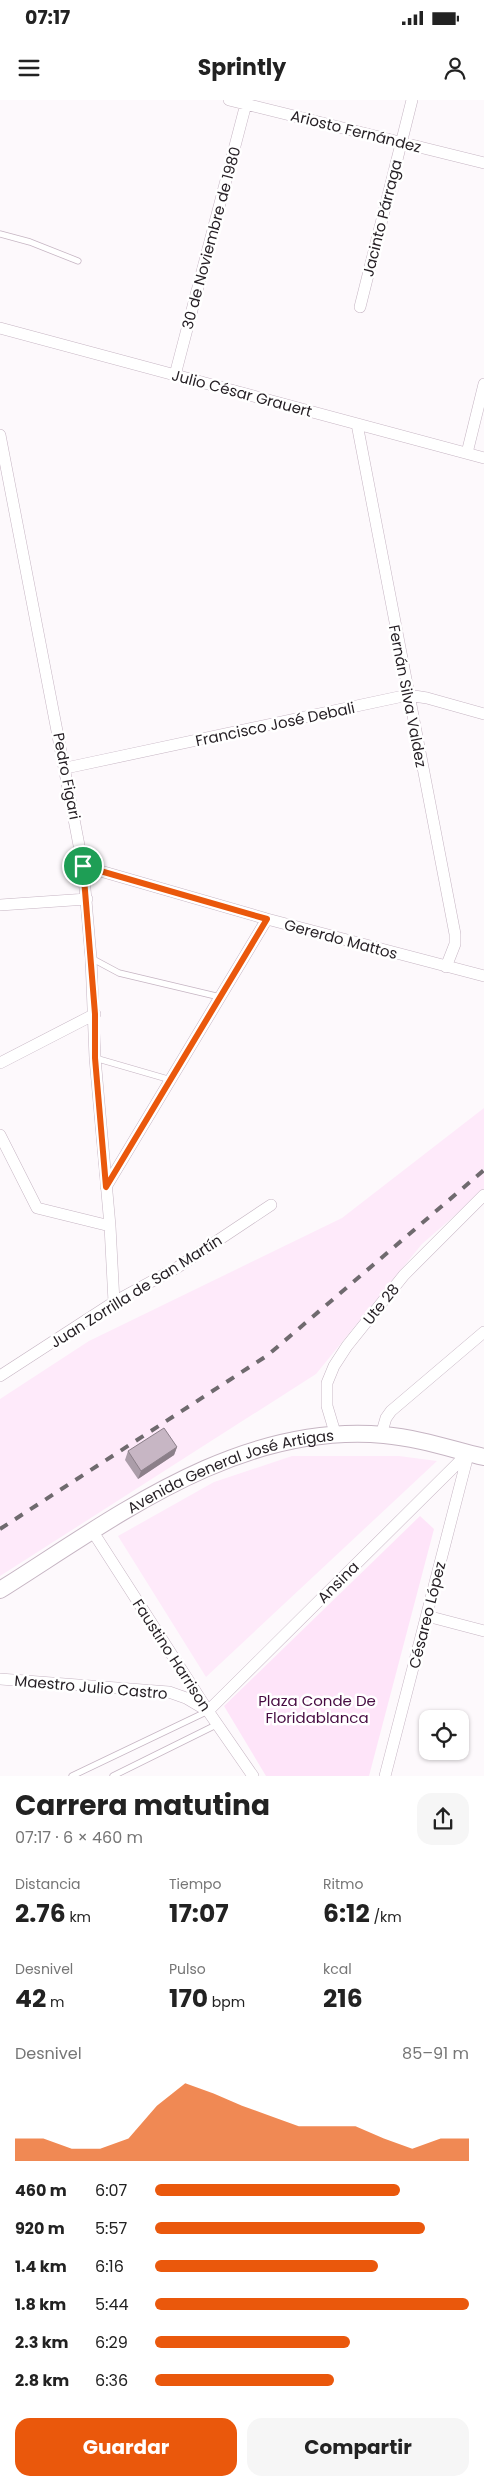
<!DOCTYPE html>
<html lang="es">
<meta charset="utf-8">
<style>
:root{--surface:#fff;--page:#f6f6f6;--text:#222;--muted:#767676;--accent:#ea580c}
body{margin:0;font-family:Poppins,sans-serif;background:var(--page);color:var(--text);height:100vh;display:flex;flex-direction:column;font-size:19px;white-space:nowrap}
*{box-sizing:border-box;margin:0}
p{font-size:16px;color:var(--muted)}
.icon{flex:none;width:28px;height:28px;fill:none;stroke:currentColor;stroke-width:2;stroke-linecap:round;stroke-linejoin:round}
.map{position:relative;height:1676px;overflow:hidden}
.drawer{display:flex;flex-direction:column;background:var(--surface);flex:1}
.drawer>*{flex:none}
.buttons{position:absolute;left:419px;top:1610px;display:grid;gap:10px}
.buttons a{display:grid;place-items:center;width:50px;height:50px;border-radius:10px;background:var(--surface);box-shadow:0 1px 4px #0004;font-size:25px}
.pin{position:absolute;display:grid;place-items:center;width:42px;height:42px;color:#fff;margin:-21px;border:2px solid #fff;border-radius:50%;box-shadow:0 1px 5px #0007}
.round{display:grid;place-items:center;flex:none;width:52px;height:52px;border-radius:15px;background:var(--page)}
.summary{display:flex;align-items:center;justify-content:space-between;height:85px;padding:0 15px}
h1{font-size:28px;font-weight:700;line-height:38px}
.stats{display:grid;grid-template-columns:repeat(3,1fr);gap:8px;height:85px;padding:5px 15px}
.stats div{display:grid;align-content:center}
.stats b{font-size:25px;font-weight:700}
.stats small{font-size:14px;font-weight:400}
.stats p{font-size:14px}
.chart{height:140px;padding:10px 15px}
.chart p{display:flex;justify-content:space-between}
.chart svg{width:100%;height:90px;margin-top:5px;fill:var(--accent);opacity:.7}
.cta{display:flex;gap:10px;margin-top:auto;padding:10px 15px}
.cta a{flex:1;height:58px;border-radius:15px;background:var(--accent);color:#fff;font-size:20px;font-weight:700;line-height:58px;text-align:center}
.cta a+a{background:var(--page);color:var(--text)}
ul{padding:0 15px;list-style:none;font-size:16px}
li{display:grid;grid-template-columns:80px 60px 1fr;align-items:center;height:38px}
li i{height:12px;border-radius:6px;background:var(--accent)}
.status{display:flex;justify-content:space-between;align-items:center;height:35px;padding:0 25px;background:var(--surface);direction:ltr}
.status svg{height:14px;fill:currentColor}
header{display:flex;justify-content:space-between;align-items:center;height:65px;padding:0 15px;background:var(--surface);font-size:22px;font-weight:700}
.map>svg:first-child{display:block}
</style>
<div class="status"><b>07:17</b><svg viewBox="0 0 49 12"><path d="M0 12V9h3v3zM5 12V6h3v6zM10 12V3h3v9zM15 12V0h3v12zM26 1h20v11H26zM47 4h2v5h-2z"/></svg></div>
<header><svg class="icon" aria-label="menu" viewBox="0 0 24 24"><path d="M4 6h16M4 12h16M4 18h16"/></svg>Sprintly<svg class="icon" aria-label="person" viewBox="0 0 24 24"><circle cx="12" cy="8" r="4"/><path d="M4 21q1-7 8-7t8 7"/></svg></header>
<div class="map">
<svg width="484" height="1676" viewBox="0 0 484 1676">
<rect width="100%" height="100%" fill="#fdf9fc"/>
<path fill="#feeafa" d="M 484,1008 L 484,1090 L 422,1144 L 316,1274 L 0,1476 L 0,1299 L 89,1241 L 342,1118 Z
M 292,1356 L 399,1356 L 437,1361 L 206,1577 L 118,1436 L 214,1382 Z"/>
<path fill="#fee4f9" d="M 420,1416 L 434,1429 L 369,1676 L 266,1676 L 224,1606 Z"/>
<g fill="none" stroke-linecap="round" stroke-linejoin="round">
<g stroke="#c6b5c3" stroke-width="7">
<path id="lane" d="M 0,134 L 30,142 L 78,161
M 91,858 L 119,873 L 220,897
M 95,958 L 171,980
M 72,1676 L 208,1611
M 113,1676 L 218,1624"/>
</g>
<g stroke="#c6b5c3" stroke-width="12">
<path id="street" d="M 229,0 L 484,63
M 360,207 L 412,0
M 0,228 L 484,358
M 175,275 L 247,0
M 357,324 L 455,834 L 455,844 L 446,867
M 0,335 L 83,766 L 91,858 L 95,958 L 110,1126 L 114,1202
M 467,353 L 484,284
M 66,668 L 408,595 L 427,598 L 484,614
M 83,766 L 267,819 L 484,876
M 0,805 L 87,799
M 0,963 L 95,914
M 0,1035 L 37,1108 L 110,1126
M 106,1087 L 267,819
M 0,1276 L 114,1202 L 178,1167 L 271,1105
M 381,1335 L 386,1318 L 391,1311 L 484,1232
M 336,1336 L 327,1306 L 327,1283 L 334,1266 L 347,1246 L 404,1175 L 484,1095
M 93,1432 L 208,1611 L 253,1676
M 427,1516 L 484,1531
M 0,1579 L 169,1592 L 186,1598 L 208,1611 L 468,1353
M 385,1676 L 468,1355"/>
</g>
<g stroke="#c6b5c3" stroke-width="18">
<g id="secondary">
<path id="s1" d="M 0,1490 C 116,1417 238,1322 384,1335 C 418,1338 451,1349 484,1357"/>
</g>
</g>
<use href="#lane" stroke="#fff" stroke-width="5.5"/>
<use href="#street" stroke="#fff" stroke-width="11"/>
<use href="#secondary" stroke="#fff" stroke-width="16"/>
<path stroke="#6f6a6e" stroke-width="4" stroke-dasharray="9 9" stroke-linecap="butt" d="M 0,1429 L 268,1255 L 484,1070"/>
</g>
<path fill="#ab9da9" d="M 177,1347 L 174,1355 L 138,1379 L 125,1360 L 128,1351 Z"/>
<path fill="#8b7f89" d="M 177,1347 L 174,1355 L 138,1379 L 141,1371 Z"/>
<path fill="#c7b6c4" stroke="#8b7f89" d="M 164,1328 L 177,1347 L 141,1371 L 128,1351 Z"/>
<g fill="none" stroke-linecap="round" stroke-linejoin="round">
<g stroke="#fff" stroke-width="10">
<path id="route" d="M 83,766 L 267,819 L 106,1087 L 95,958 L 95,914 Z"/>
</g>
<use href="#route" stroke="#ea580c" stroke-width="6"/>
</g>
<g text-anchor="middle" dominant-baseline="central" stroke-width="5" stroke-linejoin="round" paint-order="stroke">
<g font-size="15" fill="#251f24" stroke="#fff">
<text transform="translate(356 31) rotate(14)">Ariosto Fernández</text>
<text transform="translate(382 118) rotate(-76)">Jacinto Párraga</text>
<text transform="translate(211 138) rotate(-75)">30 de Noviembre de 1980</text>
<text transform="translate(242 293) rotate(15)">Julio César Grauert</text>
<text transform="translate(408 596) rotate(79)">Fernán Silva Valdez</text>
<text transform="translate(275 624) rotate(-12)">Francisco José Debali</text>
<text transform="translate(67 676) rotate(79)">Pedro Figari</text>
<text transform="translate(341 839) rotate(15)">Gererdo Mattos</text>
<text transform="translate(136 1191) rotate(-32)">Juan Zorrilla de San Martín</text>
<text transform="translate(381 1204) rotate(-51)">Ute 28</text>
<text stroke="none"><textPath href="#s1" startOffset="262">Avenida General José Artigas</textPath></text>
<text transform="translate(338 1482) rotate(-45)">Ansina</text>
<text transform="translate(427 1515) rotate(-76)">Césareo López</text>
<text transform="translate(172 1555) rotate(57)">Faustino Harrison</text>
<text transform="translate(91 1587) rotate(5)">Maestro Julio Castro</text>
</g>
<g font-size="15" fill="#460b41" stroke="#fff">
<text x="317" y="1600">Plaza Conde De<tspan x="317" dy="17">Floridablanca</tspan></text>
</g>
</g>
</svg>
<div class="buttons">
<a><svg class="icon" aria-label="locate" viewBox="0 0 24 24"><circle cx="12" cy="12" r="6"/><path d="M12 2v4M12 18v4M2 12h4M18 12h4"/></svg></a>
</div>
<div class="pin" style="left:83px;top:766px;background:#1e9e55"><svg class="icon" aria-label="arrive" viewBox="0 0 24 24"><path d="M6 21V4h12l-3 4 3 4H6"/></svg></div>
</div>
<section class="drawer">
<div class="summary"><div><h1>Carrera matutina</h1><p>07:17 · 6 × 460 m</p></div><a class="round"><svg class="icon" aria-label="share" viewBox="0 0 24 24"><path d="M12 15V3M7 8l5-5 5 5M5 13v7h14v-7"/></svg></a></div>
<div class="stats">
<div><p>Distancia</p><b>2.76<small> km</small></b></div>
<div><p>Tiempo</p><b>17:07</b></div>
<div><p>Ritmo</p><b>6:12<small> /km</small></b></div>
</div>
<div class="stats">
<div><p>Desnivel</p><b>42<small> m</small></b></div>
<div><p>Pulso</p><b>170<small> bpm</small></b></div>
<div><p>kcal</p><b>216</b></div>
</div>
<div class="chart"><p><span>Desnivel</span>85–91 m</p>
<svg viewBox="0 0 160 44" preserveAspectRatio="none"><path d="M0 44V33L10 33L20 38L30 38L40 33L50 17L60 6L70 11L80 17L90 22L100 27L110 27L120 27L130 33L140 38L150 33L160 33V44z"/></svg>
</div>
<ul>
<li><b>460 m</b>6:07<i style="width:78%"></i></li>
<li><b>920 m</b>5:57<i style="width:86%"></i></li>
<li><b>1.4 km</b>6:16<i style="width:71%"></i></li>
<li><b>1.8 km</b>5:44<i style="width:100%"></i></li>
<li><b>2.3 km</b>6:29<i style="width:62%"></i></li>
<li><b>2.8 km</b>6:36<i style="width:57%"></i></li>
</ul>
<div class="cta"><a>Guardar</a><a>Compartir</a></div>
</section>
